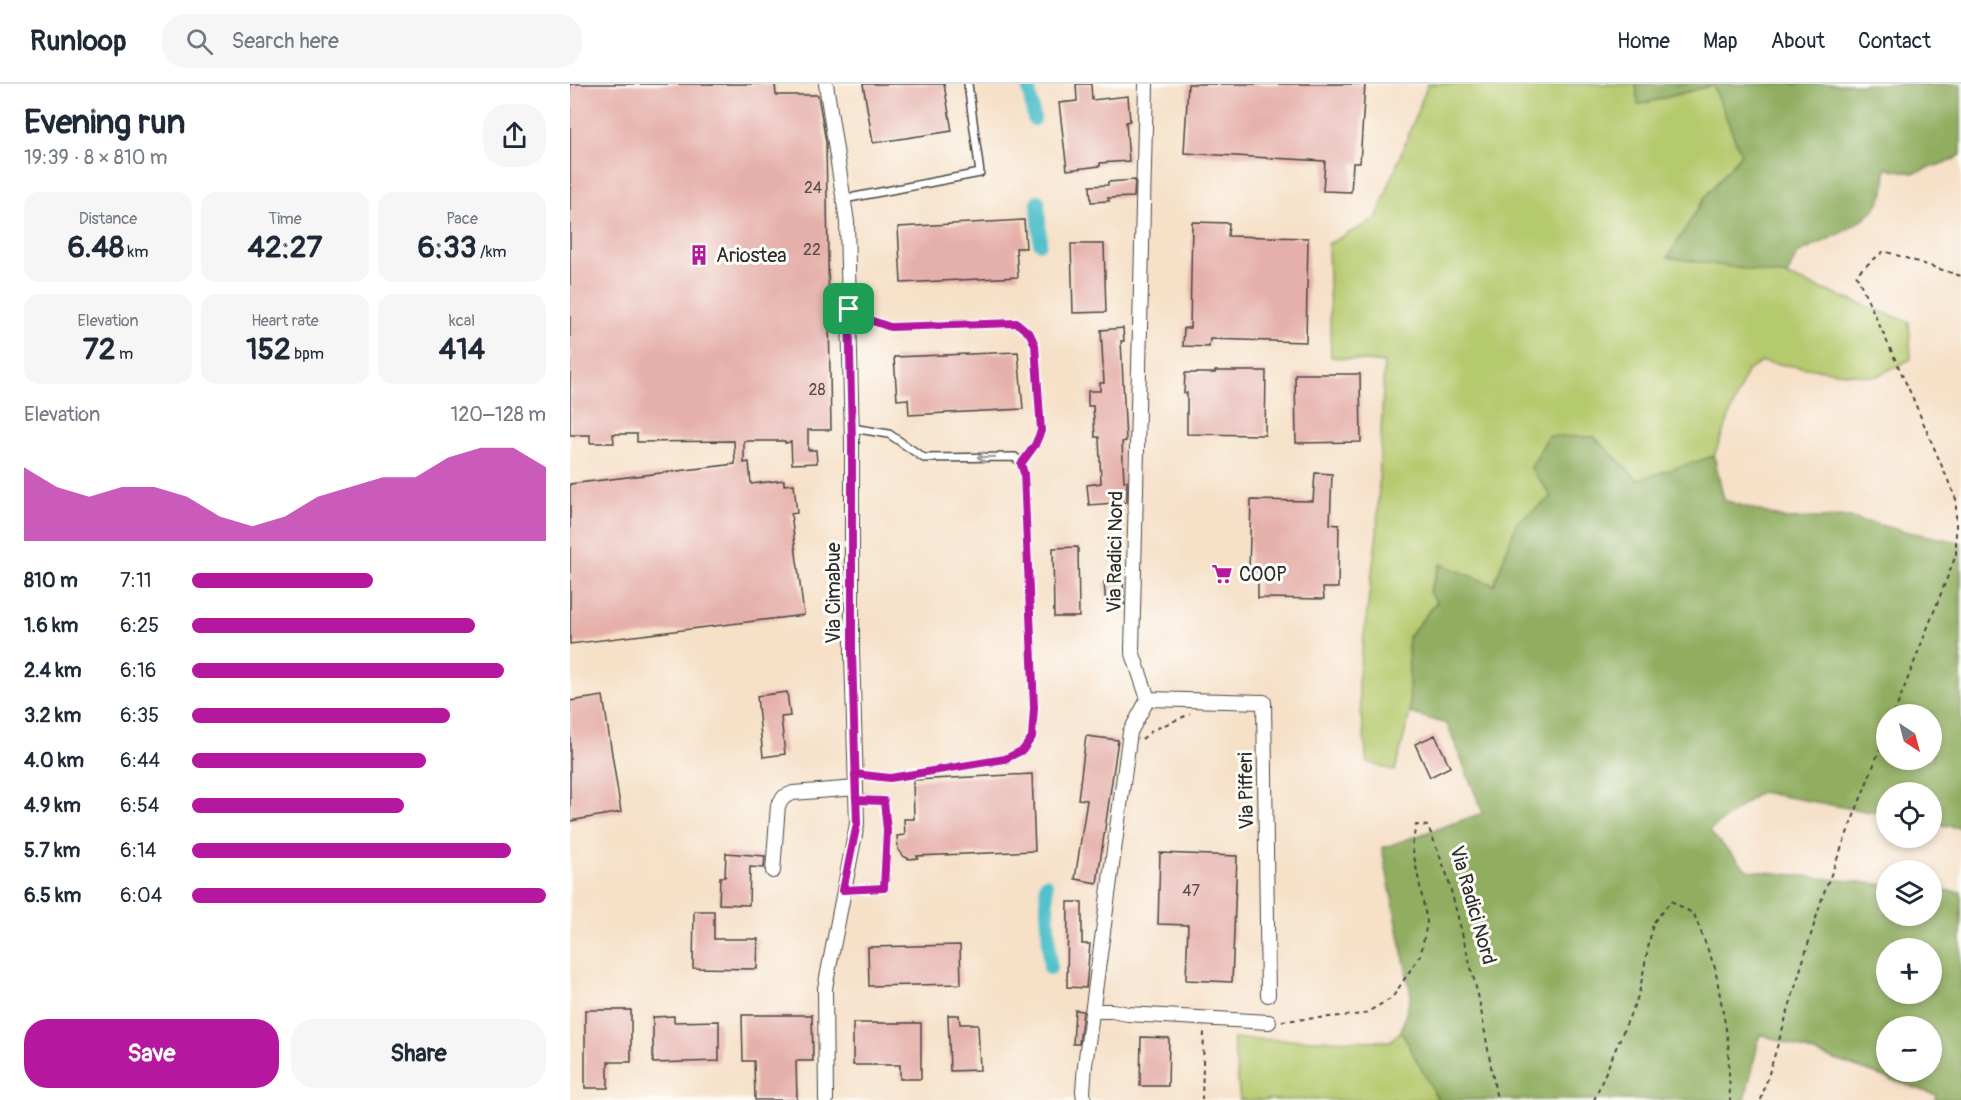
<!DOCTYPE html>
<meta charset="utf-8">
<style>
:root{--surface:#fff;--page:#f6f6f7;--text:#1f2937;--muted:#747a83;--line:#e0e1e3;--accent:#b5179e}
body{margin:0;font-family:Pangolin,sans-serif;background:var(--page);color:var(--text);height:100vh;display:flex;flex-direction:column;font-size:22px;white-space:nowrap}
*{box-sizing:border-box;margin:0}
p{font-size:20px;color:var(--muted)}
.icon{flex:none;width:33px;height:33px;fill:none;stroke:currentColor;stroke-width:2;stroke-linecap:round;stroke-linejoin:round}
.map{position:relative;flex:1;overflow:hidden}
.sheet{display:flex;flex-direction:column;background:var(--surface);width:570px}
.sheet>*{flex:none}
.needle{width:39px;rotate:144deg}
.tools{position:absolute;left:1306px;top:620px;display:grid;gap:12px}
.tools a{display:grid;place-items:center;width:66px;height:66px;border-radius:50%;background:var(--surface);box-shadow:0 3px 9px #0003;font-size:30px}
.pin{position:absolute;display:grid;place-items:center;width:51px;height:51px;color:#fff;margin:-26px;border-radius:12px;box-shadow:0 3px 9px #0006}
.round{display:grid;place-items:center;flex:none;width:63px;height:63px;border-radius:24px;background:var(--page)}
.headline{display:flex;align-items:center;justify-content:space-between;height:102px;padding:0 24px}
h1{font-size:33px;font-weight:700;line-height:45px}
.metrics{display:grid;grid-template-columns:repeat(3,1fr);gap:9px;height:102px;padding:6px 24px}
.metrics div{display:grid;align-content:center;border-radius:15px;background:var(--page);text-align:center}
.metrics b{font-size:30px;font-weight:700}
.metrics small{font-size:16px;font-weight:400}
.metrics p{font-size:16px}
.chart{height:168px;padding:12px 24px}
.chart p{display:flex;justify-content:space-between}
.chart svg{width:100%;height:108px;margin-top:6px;fill:var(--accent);opacity:.7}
.cta{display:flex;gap:12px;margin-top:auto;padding:12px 24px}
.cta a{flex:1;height:69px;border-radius:24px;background:var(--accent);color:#fff;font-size:24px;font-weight:700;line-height:69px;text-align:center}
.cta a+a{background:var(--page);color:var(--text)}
ul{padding:0 24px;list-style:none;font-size:20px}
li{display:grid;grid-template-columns:96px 72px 1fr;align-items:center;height:45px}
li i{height:15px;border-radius:8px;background:var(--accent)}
header{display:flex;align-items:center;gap:36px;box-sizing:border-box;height:84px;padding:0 30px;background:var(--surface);border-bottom:2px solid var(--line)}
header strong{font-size:28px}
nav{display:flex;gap:33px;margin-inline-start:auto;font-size:21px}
.search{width:420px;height:54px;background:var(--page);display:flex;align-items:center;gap:15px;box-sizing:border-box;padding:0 21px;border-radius:24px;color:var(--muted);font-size:22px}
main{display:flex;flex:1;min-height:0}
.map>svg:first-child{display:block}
</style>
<header>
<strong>Runloop</strong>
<div class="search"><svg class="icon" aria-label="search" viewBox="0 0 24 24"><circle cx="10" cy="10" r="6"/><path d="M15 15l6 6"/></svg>Search here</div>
<nav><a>Home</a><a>Map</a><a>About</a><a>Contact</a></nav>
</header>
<main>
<section class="sheet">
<div class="headline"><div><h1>Evening run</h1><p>19:39 · 8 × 810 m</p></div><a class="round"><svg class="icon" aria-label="share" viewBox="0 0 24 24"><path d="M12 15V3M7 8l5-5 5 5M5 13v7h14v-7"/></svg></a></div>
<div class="metrics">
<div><p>Distance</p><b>6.48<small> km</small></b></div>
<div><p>Time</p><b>42:27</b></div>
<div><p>Pace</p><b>6:33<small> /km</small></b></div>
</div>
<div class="metrics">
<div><p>Elevation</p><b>72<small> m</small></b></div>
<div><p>Heart rate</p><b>152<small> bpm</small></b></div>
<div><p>kcal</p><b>414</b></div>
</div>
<div class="chart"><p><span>Elevation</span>120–128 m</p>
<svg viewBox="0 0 160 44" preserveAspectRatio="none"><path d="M0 44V14L10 22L20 26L30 22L40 22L50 26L60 34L70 38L80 34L90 26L100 22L110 18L120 18L130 10L140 6L150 6L160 14V44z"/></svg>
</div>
<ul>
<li><b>810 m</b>7:11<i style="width:51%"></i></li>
<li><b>1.6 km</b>6:25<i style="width:80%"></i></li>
<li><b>2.4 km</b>6:16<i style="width:88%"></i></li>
<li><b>3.2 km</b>6:35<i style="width:73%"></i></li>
<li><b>4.0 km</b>6:44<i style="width:66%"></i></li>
<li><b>4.9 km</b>6:54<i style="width:60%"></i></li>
<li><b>5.7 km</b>6:14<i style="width:90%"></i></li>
<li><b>6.5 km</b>6:04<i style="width:100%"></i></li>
</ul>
<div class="cta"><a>Save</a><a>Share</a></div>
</section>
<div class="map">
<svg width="1391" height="1016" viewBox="0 0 1391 1016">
<rect width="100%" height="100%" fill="#fdfcf7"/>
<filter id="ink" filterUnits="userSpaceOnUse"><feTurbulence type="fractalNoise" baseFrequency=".0167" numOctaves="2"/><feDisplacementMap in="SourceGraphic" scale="12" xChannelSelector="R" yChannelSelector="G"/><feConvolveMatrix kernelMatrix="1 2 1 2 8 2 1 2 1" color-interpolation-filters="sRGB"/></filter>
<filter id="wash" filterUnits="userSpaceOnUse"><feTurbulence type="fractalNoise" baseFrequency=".008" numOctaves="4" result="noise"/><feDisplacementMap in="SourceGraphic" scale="24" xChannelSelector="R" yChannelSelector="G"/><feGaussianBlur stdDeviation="1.35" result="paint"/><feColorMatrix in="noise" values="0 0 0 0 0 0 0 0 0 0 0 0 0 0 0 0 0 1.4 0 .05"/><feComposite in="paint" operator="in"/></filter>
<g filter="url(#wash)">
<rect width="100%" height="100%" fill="#f6e0c7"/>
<path fill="#b5c96d" stroke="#707a4c" stroke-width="1.5" d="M 858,0 L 1066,0 L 1068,21 L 1143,1 L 1171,70 L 1135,114 L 1099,173 L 1217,192 L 1339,238 L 1341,275 L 1305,293 L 1192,278 L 1177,287 L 1144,372 L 1068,396 L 1024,353 L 982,413 L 947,438 L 924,501 L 870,481 L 859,508 L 867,517 L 838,553 L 840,629 L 825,687 L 797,678 L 788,598 L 807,449 L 814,279 L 761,273 L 758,160 L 806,135 Z
M 831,947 L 868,1016 L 670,1016 L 663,955 L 820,957 Z"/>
<path fill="#90ad60" stroke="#5e6c46" stroke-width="1.5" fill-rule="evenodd" d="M 1066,0 L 1391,0 L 1391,71 L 1381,77 L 1343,89 L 1316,84 C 1315,93 1316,105 1312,113 C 1301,139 1252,158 1227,170 L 1217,192 L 1098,173 L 1135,113 L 1171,70 L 1143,1 L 1068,21 Z
M 978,352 L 1024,353 L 1068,396 L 1144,372 L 1154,416 L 1216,435 L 1277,433 L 1338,448 L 1391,458 L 1391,744 L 1362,739 L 1362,708 L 1317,708 L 1317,731 L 1190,708 L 1139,747 L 1177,786 L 1317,801 L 1317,831 L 1362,831 L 1362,805 L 1391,808 L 1391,1016 L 1365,1016 L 1366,1011 L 1190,950 L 1175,1016 L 868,1016 L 831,947 L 841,911 L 812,764 L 913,729 L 877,640 L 840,629 L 838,553 L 867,518 L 859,508 L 871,480 L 924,501 L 947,438 L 982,413 L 961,384 ZM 1317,630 L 1362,630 L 1362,675 L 1317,675 ZM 1317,864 L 1362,864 L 1362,909 L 1317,909 ZM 1317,942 L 1362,942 L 1362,987 L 1317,987 Z"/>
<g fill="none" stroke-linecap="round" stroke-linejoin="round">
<path stroke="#53c1ca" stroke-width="14" d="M 458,0 L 464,35
M 468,117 L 470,159
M 476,800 L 480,884"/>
</g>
<g id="blocks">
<path fill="#e6b0aa" d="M 0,0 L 205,0 L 206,11 L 248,11 L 256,58 L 261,346 L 238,346 L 238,366 L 246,366 L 247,379 L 222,380 L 221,358 L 215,359 L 215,357 L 174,357 L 174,379 L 179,378 L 181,400 L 214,396 L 214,401 L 224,400 L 227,429 L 221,430 L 234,531 L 0,560 L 0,400 L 165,380 L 164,357 L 67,358 L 67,350 L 43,350 L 44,359 L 20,359 L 20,351 L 0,351 Z
M 293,0 L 374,0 L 382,47 L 303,59 Z
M 506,0 L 521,0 L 522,16 L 558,12 L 560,37 L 556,38 L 559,77 L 530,79 L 530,82 L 497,86 L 489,19 L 507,17 Z
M 618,0 L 795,0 L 790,79 L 783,79 L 781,108 L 753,107 L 755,77 L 614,69 Z
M 565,96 L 564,113 L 538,114 L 539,117 L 521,118 L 520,102 L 538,101 L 538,98 Z
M 454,136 L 456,164 L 446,164 L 448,193 L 331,199 L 328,143 Z
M 622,138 L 659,139 L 658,152 L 738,154 L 736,258 L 640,255 L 639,263 L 613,262 L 614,244 L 620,244 Z
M 501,160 L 534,160 L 536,228 L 503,229 Z
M 553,244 L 554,257 L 551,257 L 556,357 L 552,358 L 554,397 L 557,397 L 557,418 L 519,421 L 517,401 L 531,399 L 529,353 L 525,353 L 523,322 L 518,322 L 518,307 L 530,307 L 530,299 L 534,299 L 531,246 Z
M 448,268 L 453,325 L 339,331 L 338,315 L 327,316 L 324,273 Z
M 645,287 L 696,287 L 695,351 L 617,350 L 617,309 L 614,309 L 615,289 L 645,289 Z
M 725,290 L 790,290 L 791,358 L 726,359 Z
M 745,389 L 762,390 L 760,440 L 769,441 L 768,504 L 753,504 L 754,515 L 688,514 L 688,487 L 679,488 L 681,416 L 743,417 Z
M 508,463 L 509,533 L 484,533 L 483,464 Z
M 553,496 L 554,521 L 536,522 L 534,498 Z
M 217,608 L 220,632 L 211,633 L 215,670 L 193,673 L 187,612 Z
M 33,612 L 51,728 L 0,737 L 0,617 Z
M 865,651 L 880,683 L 860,693 L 845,660 Z
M 516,652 L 548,656 L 527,799 L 505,795 L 517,716 L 508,715 Z
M 462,690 L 465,767 L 347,772 L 348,774 L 339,775 L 333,772 L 328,765 L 327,752 L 335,751 L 334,735 L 344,735 L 343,696 Z
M 156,769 L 195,772 L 194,784 L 180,783 L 179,821 L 149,820 L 150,793 L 155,793 Z
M 590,769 L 667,772 L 662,898 L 616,896 L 618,841 L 588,840 Z
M 498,818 L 512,818 L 512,860 L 520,860 L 516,904 L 497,903 Z
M 124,827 L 144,827 L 144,855 L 188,855 L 187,885 L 123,884 Z
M 390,861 L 391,900 L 299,902 L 298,863 Z
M 15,926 L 61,926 L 61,978 L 38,978 L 38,1004 L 15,1004 Z
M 505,926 L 513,927 L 509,960 L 503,960 Z
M 172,931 L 242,931 L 243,977 L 226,977 L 227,1016 L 185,1016 L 184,977 L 173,977 Z
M 378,931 L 389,931 L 390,940 L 408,940 L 410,986 L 380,987 Z
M 104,932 L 104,938 L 149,937 L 149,977 L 83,979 L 83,933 Z
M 283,939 L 351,939 L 351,995 L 330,995 L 330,981 L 283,981 Z
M 571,953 L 599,954 L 598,1002 L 570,1002 Z"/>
</g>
</g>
<g filter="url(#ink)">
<use href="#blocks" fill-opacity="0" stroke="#494642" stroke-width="1.5"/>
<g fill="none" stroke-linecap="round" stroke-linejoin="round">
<g stroke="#494642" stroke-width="10">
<path id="service" d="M 274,115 L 410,89 L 398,0
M 280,225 L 288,232 L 320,243 L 447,239 L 460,250 L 465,261 L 471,347 L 465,361 L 451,379
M 282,344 L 319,350 L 354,374 L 445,373 L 451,379 L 454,389 L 464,624 L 462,653 L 453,666 L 435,675 L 320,694 L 285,690
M 273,806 L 314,804 L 317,746 L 314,717 L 286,715"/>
</g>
<g stroke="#494642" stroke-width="16">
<path id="minor" d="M 578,615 L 694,618 L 698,911
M 203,787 L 208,721 L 214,713 L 223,709 L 286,704
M 522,927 L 542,927 L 558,930 L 699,938
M 256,1016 L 255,904 L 287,740 L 282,568 L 282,358 L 277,138 L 256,0
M 514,1016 L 513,1007 L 515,981 L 560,648 L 578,615 L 562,567 L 576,0"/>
</g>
<path stroke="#494642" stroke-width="2" stroke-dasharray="4.5 4.5" stroke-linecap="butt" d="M 1324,630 L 1386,471 L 1386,415 L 1341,310 L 1286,190 L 1314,167 L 1391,192
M 572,655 L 583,646 L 620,630
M 712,937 L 794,930 L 822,914 L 851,870 L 857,838 L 842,762 L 846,741 L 858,742 L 877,791 L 909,915 L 927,1016
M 632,1016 L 634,947
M 1024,1016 L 1069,910 L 1083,839 L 1101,817 L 1124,830 L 1145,884 L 1158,956 L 1160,1016
M 1191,1016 L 1253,811 L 1317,647"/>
<use href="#service" stroke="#fff" stroke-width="7"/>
<use href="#minor" stroke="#fff" stroke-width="14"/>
</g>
<defs><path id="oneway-shaft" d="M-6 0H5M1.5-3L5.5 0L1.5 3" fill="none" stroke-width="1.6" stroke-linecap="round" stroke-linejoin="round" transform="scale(1.5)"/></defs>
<use stroke="#a0a0a0" href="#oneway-shaft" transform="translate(416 373) rotate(179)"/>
</g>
<g fill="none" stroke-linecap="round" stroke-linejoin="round" filter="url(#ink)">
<g stroke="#fff" stroke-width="12">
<path id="route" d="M 279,225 L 282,358 L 282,568 L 287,740 L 273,806 L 314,804 L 317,746 L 314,717 L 286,716 L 285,690 L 320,694 L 435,675 L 453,666 L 462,653 L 464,624 L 454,389 L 451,380 L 465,361 L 471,347 L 465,261 L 460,250 L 447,239 L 320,243 L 288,232 L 279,225"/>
</g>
<use href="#route" stroke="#b5179e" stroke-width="8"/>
</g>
<defs>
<g id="building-bare" transform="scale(1.62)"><path d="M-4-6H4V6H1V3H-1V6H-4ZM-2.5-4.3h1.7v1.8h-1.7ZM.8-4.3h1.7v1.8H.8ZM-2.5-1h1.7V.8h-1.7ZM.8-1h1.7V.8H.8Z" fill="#b5179e" stroke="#fdfcf7" stroke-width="2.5" paint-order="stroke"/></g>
<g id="supermarket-bare" transform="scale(1.62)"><path d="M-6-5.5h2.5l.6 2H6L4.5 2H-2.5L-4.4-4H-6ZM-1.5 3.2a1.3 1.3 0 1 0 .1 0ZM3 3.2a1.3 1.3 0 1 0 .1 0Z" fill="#b5179e" stroke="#fdfcf7" stroke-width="2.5" paint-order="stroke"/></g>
</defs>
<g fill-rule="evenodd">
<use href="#building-bare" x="129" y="171"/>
<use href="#supermarket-bare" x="652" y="490"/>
</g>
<g text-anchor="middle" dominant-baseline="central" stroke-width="6" stroke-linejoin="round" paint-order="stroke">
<g font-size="16" fill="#5a4c4b">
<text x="243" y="104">24</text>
<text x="242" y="166">22</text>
<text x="247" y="306">28</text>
<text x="621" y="807">47</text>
</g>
<g font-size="20" fill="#2b2b2b" stroke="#fdfcf7" text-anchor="start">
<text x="146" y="171">Ariostea</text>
<text x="669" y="490">COOP</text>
</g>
<g font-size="20" fill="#2b2b2b" stroke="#fdfcf7">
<text transform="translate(545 468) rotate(-89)">Via Radici Nord</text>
<text transform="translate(263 509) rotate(-90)">Via Cimabue</text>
<text transform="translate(676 707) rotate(-91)">Via Pifferi</text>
<text transform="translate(903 821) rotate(74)">Via Radici Nord</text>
</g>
</g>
</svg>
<div class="tools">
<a><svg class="needle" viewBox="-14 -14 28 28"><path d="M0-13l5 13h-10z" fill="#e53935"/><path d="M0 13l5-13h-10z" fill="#747a83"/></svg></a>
<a><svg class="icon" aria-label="locate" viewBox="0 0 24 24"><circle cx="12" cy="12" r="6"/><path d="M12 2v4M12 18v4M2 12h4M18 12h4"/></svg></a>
<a><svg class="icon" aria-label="layers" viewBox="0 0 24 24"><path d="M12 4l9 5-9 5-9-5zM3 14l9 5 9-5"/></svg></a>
<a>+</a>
<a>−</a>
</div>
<div class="pin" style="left:279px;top:225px;background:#1e9e55"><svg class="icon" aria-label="arrive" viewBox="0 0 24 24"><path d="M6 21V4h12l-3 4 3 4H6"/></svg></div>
</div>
</main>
